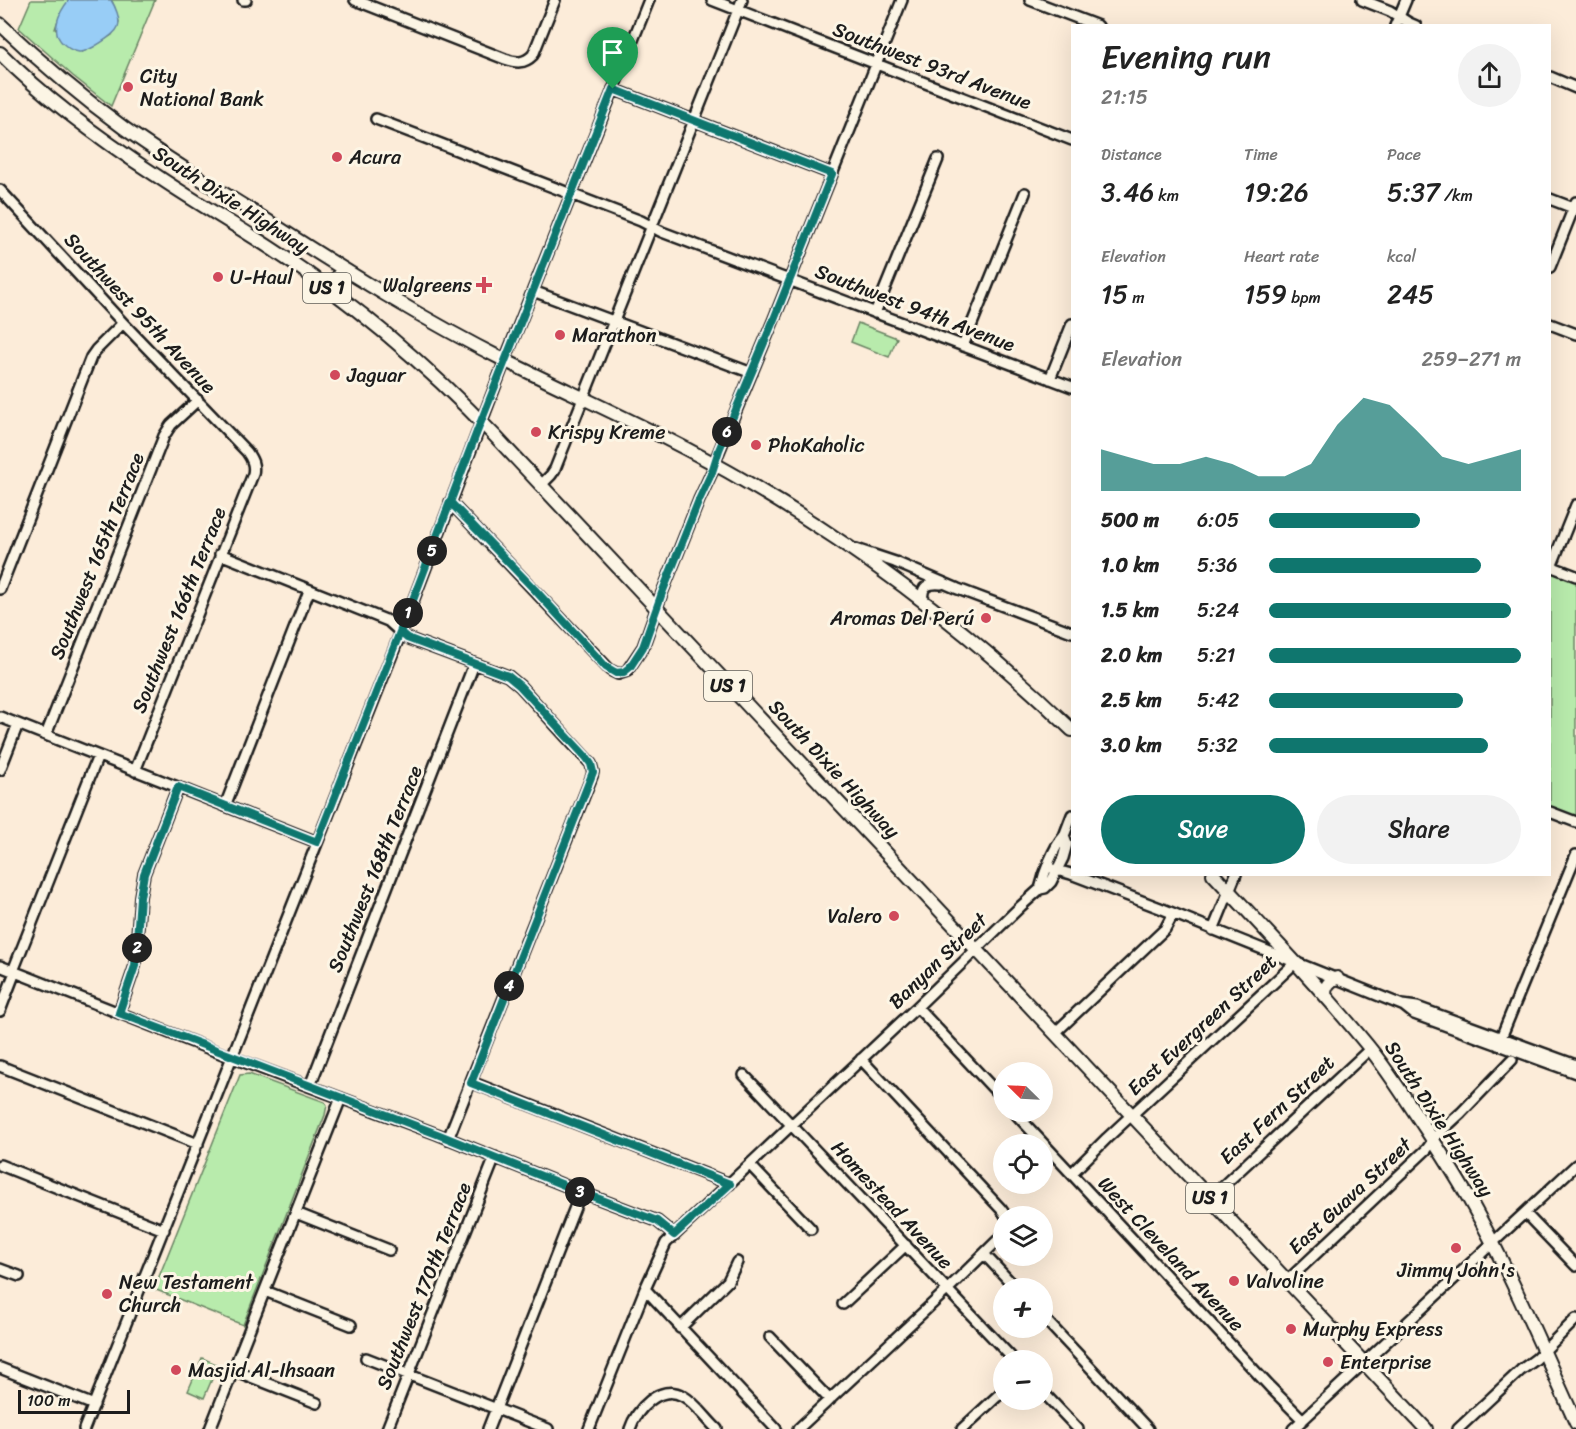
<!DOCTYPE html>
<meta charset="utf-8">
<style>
:root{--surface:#fff;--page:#f2f2f2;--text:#222;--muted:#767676;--accent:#0f766e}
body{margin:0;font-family:Sriracha,sans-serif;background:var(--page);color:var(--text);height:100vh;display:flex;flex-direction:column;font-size:22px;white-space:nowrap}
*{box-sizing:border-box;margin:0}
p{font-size:20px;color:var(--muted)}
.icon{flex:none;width:33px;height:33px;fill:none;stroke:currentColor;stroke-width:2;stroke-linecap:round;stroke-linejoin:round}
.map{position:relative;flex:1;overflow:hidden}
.details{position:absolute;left:1071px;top:24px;width:480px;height:852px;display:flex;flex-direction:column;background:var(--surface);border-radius:0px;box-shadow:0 6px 24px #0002}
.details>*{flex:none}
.needle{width:39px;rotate:294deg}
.fabs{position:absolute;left:993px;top:1062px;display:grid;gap:12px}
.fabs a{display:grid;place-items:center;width:60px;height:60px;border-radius:50%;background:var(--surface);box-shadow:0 6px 24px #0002;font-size:30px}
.scale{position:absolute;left:18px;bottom:15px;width:112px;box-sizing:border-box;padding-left:6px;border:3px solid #1c1c1c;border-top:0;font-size:16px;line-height:21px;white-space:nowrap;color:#1c1c1c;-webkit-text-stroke:4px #fcf5e5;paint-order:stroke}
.pin{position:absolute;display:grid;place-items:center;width:51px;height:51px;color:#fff;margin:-62px -26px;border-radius:50% 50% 50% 0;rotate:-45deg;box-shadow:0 0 6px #0007}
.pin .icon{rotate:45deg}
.km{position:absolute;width:30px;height:30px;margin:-15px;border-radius:50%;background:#222;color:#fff;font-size:16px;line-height:30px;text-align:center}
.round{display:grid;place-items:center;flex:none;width:63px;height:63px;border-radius:32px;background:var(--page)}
.head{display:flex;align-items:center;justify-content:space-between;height:102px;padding:0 30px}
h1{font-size:33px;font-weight:600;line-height:45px}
.stats{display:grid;grid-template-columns:repeat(3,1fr);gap:9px;height:102px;padding:6px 30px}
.stats div{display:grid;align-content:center}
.stats b{font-size:26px;font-weight:600}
.stats small{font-size:16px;font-weight:400}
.stats p{font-size:16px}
.chart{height:168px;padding:12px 30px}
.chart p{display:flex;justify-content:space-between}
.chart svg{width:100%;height:108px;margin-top:6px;fill:var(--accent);opacity:.7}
.cta{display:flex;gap:12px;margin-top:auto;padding:12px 30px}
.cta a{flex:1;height:69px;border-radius:36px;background:var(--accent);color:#fff;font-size:24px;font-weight:600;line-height:69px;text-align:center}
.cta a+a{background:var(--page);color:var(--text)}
ul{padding:0 30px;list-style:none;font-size:20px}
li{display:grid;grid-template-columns:96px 72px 1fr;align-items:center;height:45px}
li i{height:15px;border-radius:8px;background:var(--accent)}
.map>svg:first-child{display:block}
</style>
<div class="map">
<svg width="1576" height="1429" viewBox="0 0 1576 1429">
<rect width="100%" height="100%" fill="#fcecd9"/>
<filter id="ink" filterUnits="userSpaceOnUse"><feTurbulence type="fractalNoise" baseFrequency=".0167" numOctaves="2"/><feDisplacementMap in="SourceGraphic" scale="12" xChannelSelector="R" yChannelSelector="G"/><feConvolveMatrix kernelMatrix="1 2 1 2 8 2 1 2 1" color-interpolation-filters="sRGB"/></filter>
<g filter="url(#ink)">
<path fill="#b8ebac" stroke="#6a8464" stroke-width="1.5" d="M 31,0 L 69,0 L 58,20 L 55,29 L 82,52 L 93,47 L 112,35 L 119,22 L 113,3 L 111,0 L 155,0 L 111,106 L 73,76 L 19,28 Z
M 858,323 L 897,338 L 889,357 L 851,342 Z
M 1550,569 L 1576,579 L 1576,824 L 1550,814 Z
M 249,1074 L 325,1102 L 327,1105 L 325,1115 L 243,1325 L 154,1289 L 240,1075 Z
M 202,1358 L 218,1365 L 204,1398 L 188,1391 Z"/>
<path fill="#98cdf6" stroke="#66869f" stroke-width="1.5" d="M 69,0 L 111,0 C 115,6 121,19 118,27 C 115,35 87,53 79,52 C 74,51 69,49 66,46 C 49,34 58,13 69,0 Z"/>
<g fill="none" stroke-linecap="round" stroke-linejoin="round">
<g stroke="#1c1c1c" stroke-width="14">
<path id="minor" d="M 243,0 L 246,0
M 355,0 L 505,59 C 516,63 524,64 533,55 L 555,0
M 712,0 L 1072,140
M 1030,0 L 1098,26
M 1362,0 L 1390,11 L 1409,23 L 1416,26
M 1395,26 L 1406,0
M 1550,77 L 1576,88
M 613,89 L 832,174
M 376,119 L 641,221 L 662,232 L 1072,387
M 0,190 L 123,323 L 247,452 C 252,459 255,465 253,474 L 135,771
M 1550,199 L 1576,209
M 1550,267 L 1576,202
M 533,291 L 752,373
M 875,313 L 938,159
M 1550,324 L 1576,334
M 963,346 L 1025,193
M 1050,379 L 1072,324
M 541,485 L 551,475 L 555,469 L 742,0
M 450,502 L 610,670 L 618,674 L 627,671 L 643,647 L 662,593 L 699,500 L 712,472 L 718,454 L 774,319 L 902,0
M 856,549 L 895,562 L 958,589 L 1072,632
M 220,554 L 388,621 L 407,638 L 508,676 L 520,686 L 591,764 L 593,772 L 592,776 L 448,1139
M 1550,566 L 1576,576
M 1551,567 L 1576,505
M 0,589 L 91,357 L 96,350 L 123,323
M 923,600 C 921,586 928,583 941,584
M 0,717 L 317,842
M 46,735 L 164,436 L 171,425 L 198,400
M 0,770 L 18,724
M 225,806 L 309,591
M 1550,812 L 1576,822
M 1064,836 L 1072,815
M 1053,869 L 1071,874 L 1160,908 L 1402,1005 L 1417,1007 L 1576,1065
M 1213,930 L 1236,874
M 0,966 L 223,1054 L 437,1134 L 581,1192 L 657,1221 L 674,1235
M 13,971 L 98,756
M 1404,1006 L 1414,1014 L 1576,1073
M 917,1007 L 1004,1100
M 0,1011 L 15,972
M 119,1013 L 135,966 L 140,897 L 144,874 L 178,787
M 1055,1033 L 1165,929 L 1173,914
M 1498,1045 L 1576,855
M 861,1059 L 1001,1209 L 1006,1216
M 0,1066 L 198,1144
M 744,1075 L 1014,1360
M 471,1082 L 730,1184
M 310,1086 L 474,664
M 1014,1112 L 1270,1387 L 1303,1420
M 0,1165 L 164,1230
M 750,1165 L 811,1229
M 1072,1173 L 1107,1138 L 1296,962
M 1210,1198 L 1370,1049
M 296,1213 L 389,1250
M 1525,1213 L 1576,1266
M 984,1254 L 1016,1288
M 0,1269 L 19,1276
M 1288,1280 L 1427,1149 L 1437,1135 L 1461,1113 L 1512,1060
M 645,1289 L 776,1429
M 265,1291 L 351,1325
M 843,1304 L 906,1245
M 1042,1316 L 1148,1429
M 680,1328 L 728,1281 L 737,1262
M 770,1337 L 830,1400
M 366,1358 L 548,1429
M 0,1368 L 94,1405
M 233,1370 L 317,1403
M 1042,1391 L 1078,1429
M 84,1429 L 407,617 L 509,350 L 649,0
M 210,1429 L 341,1098
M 387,1429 L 495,1157
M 488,1429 L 581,1192
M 589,1429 L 645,1289 L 666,1243 L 917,1007 L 1021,906 L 1040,889 L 1045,888 L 1051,882 L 1063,858 L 1067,844 L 1064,836 C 1053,848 1044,873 1040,889
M 630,1429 C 636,1410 660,1383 683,1396 C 696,1403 706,1419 717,1429
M 798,1429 L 947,1290 L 1004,1234
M 962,1429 L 1004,1390
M 1293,1429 L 1576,1165
M 1458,1429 L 1521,1370 L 1536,1359 L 1576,1319"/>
</g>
<g stroke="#1c1c1c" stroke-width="16">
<path id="highway" d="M 0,24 C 39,61 80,96 124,128 C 171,162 222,192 271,223 C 347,272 424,320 506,361 C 587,401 670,437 748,483 C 866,552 974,635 1072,730
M 0,53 C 46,99 103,141 157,176 C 194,201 232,223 269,247 C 352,301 427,365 495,436 L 1426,1429
M 329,289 L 343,269
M 1213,874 C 1266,931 1319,986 1368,1046 C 1389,1072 1407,1101 1425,1128 C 1442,1154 1458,1179 1473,1206 C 1512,1276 1543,1351 1576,1423
M 1325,995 C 1325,986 1329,981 1337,978"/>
</g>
<use href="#minor" stroke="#fcf5e5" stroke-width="9"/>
<use href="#highway" stroke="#fcf5e5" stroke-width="12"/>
</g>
</g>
<g fill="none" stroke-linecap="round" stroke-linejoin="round" filter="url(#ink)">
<g stroke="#fff" stroke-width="12">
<path id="route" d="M 613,89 C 569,201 524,312 480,424 C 453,493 428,563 400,632 L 317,842 L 178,787 L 144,874 L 140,897 L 135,966 L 119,1013 L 437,1134 L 581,1192 L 657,1221 L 674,1235 L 730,1184 L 471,1083 L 593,772 L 591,764 L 586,757 L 520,686 L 508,676 L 407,638 L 400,632 L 407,616 L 450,502 L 535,590 L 606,667 L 616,673 L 624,672 L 630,667 L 643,647 L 662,593 L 699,500 L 712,472 L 719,450 L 774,319 L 832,174 L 613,89"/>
</g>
<use href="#route" stroke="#0f766e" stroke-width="8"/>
</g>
<g fill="#d1495b" stroke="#fcf5e5" stroke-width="2">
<circle cx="128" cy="87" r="6"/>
<circle cx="337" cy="157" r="6"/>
<circle cx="218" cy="277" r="6"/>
<path d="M481 276h6v6h6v6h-6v6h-6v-6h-6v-6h6z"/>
<circle cx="560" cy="335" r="6"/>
<circle cx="335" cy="375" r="6"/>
<circle cx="536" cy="432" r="6"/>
<circle cx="756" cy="445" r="6"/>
<circle cx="986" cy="618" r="6"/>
<circle cx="894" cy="916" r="6"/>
<circle cx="1456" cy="1248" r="6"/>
<circle cx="1234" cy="1281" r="6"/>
<circle cx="107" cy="1294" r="6"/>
<circle cx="1291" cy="1329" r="6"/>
<circle cx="1328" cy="1362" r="6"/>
<circle cx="176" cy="1370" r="6"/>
</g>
<g text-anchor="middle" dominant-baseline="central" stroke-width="6" stroke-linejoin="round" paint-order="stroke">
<g fill="#fcf5e5" stroke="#5f5d58" stroke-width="1.5">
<rect x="303" y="273" width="48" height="30" rx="4.5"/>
<rect x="704" y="671" width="48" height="30" rx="4.5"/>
<rect x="1186" y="1183" width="48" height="30" rx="4.5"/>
</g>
<g font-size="18" font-weight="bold" fill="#1c1c1c">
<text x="327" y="288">US 1</text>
<text x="728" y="686">US 1</text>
<text x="1210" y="1198">US 1</text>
</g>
<g font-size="20" fill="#1c1c1c" stroke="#fcf5e5">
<text transform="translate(932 66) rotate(21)">Southwest 93rd Avenue</text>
<text transform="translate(231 200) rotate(33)">South Dixie Highway</text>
<text transform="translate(915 308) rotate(21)">Southwest 94th Avenue</text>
<text transform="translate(140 313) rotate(47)">Southwest 95th Avenue</text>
<text transform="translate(97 556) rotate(-68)">Southwest 165th Terrace</text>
<text transform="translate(179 610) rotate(-68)">Southwest 166th Terrace</text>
<text transform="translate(834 769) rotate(47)">South Dixie Highway</text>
<text transform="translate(375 869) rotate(-68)">Southwest 168th Terrace</text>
<text transform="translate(938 961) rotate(-44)">Banyan Street</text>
<text transform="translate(1202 1025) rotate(-43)">East Evergreen Street</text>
<text transform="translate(1277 1110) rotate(-43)">East Fern Street</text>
<text transform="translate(1439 1119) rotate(57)">South Dixie Highway</text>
<text transform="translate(1350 1196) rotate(-43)">East Guava Street</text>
<text transform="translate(892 1205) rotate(47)">Homestead Avenue</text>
<text transform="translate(1171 1254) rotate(47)">West Cleveland Avenue</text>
<text transform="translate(424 1286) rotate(-68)">Southwest 170th Terrace</text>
</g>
<g font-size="20" fill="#1c1c1c" stroke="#fcf5e5" text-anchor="start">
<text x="140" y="76">City<tspan x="140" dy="23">National Bank</tspan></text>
<text x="349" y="157">Acura</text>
<text x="230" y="277">U-Haul</text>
<text x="472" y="285" text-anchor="end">Walgreens</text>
<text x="572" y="335">Marathon</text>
<text x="347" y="375">Jaguar</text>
<text x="548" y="432">Krispy Kreme</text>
<text x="768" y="445">PhoKaholic</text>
<text x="974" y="618" text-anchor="end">Aromas Del Perú</text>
<text x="882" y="916" text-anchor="end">Valero</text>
<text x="1456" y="1270" text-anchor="middle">Jimmy John's</text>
<text x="1246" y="1281">Valvoline</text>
<text x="119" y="1282">New Testament<tspan x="119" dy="23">Church</tspan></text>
<text x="1303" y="1329">Murphy Express</text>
<text x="1340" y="1362">Enterprise</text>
<text x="188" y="1370">Masjid Al-Ihsaan</text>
</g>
</g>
</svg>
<div class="fabs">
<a><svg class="needle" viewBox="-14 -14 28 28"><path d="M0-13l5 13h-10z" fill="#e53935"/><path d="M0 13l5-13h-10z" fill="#767676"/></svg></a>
<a><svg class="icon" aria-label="locate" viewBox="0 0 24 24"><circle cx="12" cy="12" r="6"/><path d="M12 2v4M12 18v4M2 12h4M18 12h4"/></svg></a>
<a><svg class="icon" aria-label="layers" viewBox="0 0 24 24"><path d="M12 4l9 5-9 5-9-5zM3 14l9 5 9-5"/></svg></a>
<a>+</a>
<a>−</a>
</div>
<div class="scale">100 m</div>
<div class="pin" style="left:613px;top:89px;background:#1e9e55"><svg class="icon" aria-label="arrive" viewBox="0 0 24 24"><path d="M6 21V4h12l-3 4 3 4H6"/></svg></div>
<b class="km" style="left:408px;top:613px">1</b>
<b class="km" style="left:137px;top:948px">2</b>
<b class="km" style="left:580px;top:1192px">3</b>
<b class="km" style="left:509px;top:986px">4</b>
<b class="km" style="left:432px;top:551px">5</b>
<b class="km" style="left:727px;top:432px">6</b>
<section class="details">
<div class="head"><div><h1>Evening run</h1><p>21:15</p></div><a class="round"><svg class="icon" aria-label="share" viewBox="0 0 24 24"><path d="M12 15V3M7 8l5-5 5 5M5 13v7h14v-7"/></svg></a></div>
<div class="stats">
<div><p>Distance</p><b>3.46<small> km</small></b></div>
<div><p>Time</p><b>19:26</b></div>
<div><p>Pace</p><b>5:37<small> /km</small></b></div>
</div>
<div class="stats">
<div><p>Elevation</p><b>15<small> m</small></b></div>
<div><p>Heart rate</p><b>159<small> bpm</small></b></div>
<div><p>kcal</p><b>245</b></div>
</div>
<div class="chart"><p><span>Elevation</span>259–271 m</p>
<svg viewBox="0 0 160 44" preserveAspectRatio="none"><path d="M0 44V27L10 30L20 33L30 33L40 30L50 33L60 38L70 38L80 33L90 17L100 6L110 9L120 19L130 30L140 33L150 30L160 27V44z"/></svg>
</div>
<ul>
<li><b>500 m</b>6:05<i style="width:60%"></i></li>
<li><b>1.0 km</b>5:36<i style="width:84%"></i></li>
<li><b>1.5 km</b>5:24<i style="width:96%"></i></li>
<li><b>2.0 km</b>5:21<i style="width:100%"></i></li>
<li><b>2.5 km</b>5:42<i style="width:77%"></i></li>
<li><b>3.0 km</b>5:32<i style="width:87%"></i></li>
</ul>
<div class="cta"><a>Save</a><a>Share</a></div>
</section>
</div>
